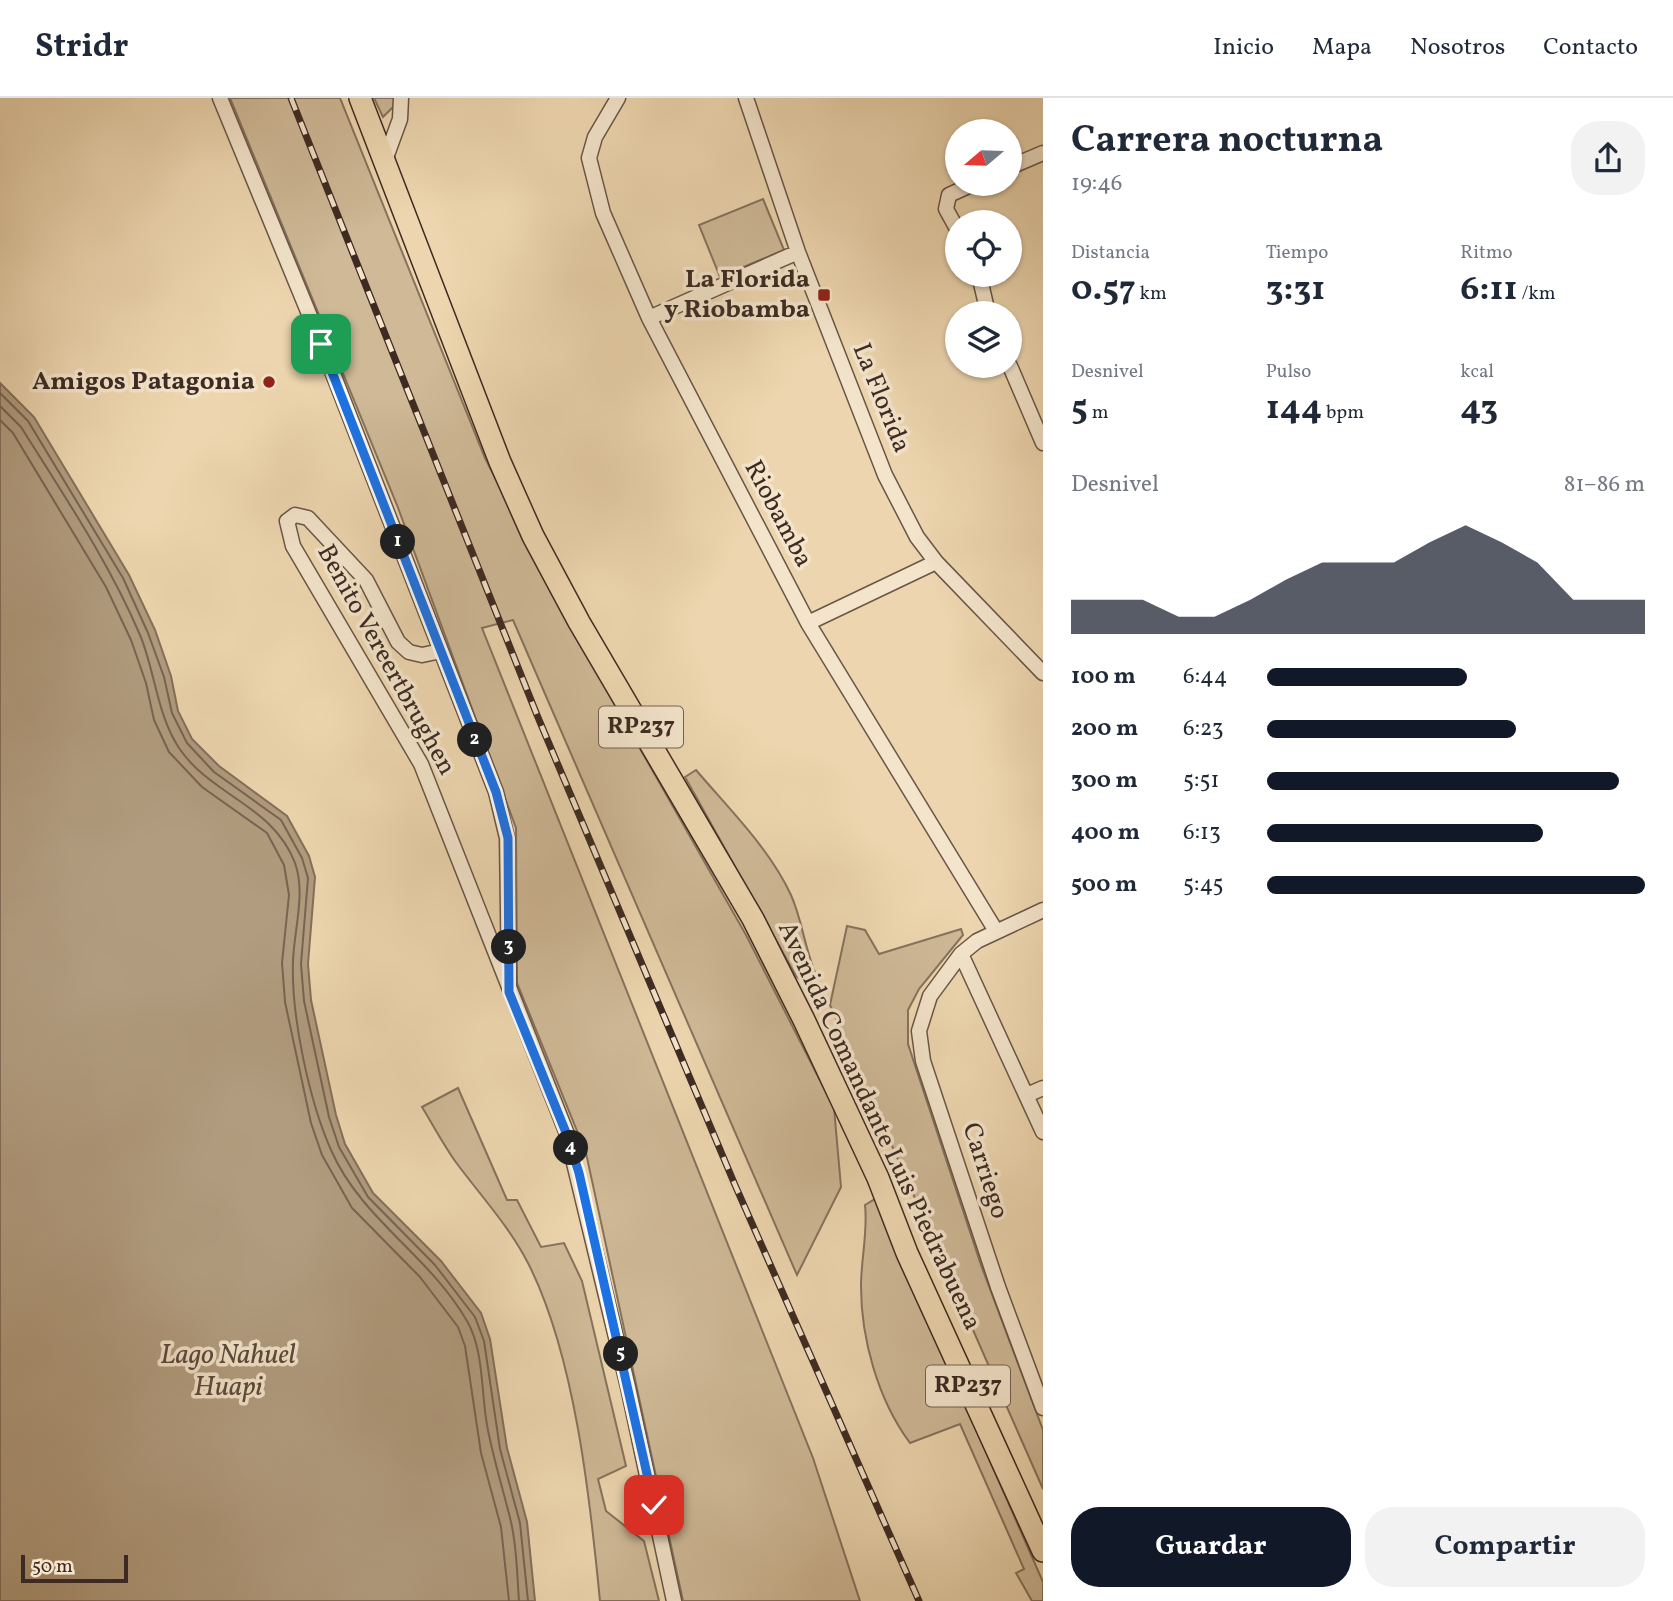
<!DOCTYPE html>
<html lang="es">
<meta charset="utf-8">
<style>
:root{--surface:#fff;--page:#f2f2f3;--text:#1f2937;--muted:#747a83;--line:#e0e1e3;--accent:#111827}
body{margin:0;font-family:Vollkorn,serif;background:var(--page);color:var(--text);height:100vh;display:flex;flex-direction:column;font-size:26px;white-space:nowrap}
*{box-sizing:border-box;margin:0}
p{font-size:23px;color:var(--muted)}
.icon{flex:none;width:38px;height:38px;fill:none;stroke:currentColor;stroke-width:2;stroke-linecap:round;stroke-linejoin:round}
.map{position:relative;flex:1;overflow:hidden}
.panel{display:flex;flex-direction:column;background:var(--surface);width:630px}
.panel>*{flex:none}
.needle{width:46px;rotate:251deg}
.controls{position:absolute;left:945px;top:21px;display:grid;gap:14px}
.controls a{display:grid;place-items:center;width:77px;height:77px;border-radius:50%;background:var(--surface);box-shadow:0 2px 5px #0004;font-size:35px}
.scale{position:absolute;left:21px;bottom:18px;width:107px;box-sizing:border-box;padding-left:7px;border:4px solid #3d2b23;border-top:0;font-size:19px;line-height:24px;white-space:nowrap;color:#3d2b23;-webkit-text-stroke:5px #f3e4cb;paint-order:stroke}
.pin{position:absolute;display:grid;place-items:center;width:60px;height:60px;color:#fff;margin:-30px;border-radius:14px;box-shadow:0 4px 10px #0006}
.km{position:absolute;width:35px;height:35px;margin:-18px;border-radius:50%;background:#222;color:#fff;font-size:19px;line-height:35px;text-align:center}
.round{display:grid;place-items:center;flex:none;width:74px;height:74px;border-radius:28px;background:var(--page)}
.headline{display:flex;align-items:center;justify-content:space-between;height:119px;padding:0 28px}
h1{font-size:38px;font-weight:700;line-height:52px}
.metrics{display:grid;grid-template-columns:repeat(3,1fr);gap:10px;height:119px;padding:7px 28px}
.metrics div{display:grid;align-content:center}
.metrics b{font-size:35px;font-weight:700}
.metrics small{font-size:19px;font-weight:400}
.metrics p{font-size:19px}
.chart{height:196px;padding:14px 28px}
.chart p{display:flex;justify-content:space-between}
.chart svg{width:100%;height:126px;margin-top:7px;fill:var(--accent);opacity:.7}
.action{display:flex;gap:14px;margin-top:auto;padding:14px 28px}
.action a{flex:1;height:80px;border-radius:28px;background:var(--accent);color:#fff;font-size:28px;font-weight:700;line-height:80px;text-align:center}
.action a+a{background:var(--page);color:var(--text)}
ul{padding:0 28px;list-style:none;font-size:23px}
li{display:grid;grid-template-columns:112px 84px 1fr;align-items:center;height:52px}
li i{height:18px;border-radius:9px;background:var(--accent)}
header{display:flex;align-items:center;gap:42px;box-sizing:border-box;height:98px;padding:0 35px;background:var(--surface);border-bottom:2px solid var(--line)}
header strong{font-size:33px}
nav{display:flex;gap:38px;margin-inline-start:auto;font-size:24px}
main{display:flex;flex:1;min-height:0}
.map>svg:first-child{display:block}
</style>
<header>
<strong>Stridr</strong>
<nav><a>Inicio</a><a>Mapa</a><a>Nosotros</a><a>Contacto</a></nav>
</header>
<main>
<div class="map">
<svg width="1043" height="1503" viewBox="0 0 1043 1503">
<rect width="100%" height="100%" fill="#edd6af"/>
<filter id="stains"><feTurbulence type="fractalNoise" baseFrequency=".00286" numOctaves="4"/><feColorMatrix values="0 0 0 0 .2 0 0 0 0 .09 0 0 0 0 .02 0 0 0 .5 -.17"/></filter>
<radialGradient id="worn" r=".72"><stop offset=".6" stop-color="#630" stop-opacity="0"/><stop offset="1" stop-color="#630" stop-opacity=".3"/></radialGradient>
<path fill="#cfb997" stroke="#86725d" stroke-width="2" d="M 230,0 L 340,0 L 485,360 L 580,545 L 746,837 L 834,1010 L 841,1089 L 797,1177 L 513,522 L 482,530 L 813,1360 L 860,1503 L 683,1503 L 586,1055 L 517,885 L 516,730 L 397,407 Z
M 374,0 L 395,0 L 395,7 L 383,19 Z
M 763,101 L 784,152 L 720,179 L 699,127 Z
M 696,672 C 730,712 769,750 791,797 C 803,824 805,853 817,879 L 810,889 L 796,878 L 685,679 Z
M 847,828 L 865,832 L 879,856 L 961,831 L 963,837 L 919,891 L 908,912 L 908,946 L 981,1167 L 1043,1332 L 1043,1391 L 830,907 Z
M 458,990 L 507,1102 L 517,1102 L 541,1149 L 564,1145 L 582,1183 L 626,1368 L 598,1381 L 606,1413 L 644,1443 L 659,1503 L 600,1503 C 590,1400 575,1259 529,1167 C 510,1129 480,1097 455,1063 C 443,1046 433,1027 422,1009 Z
M 875,1101 L 1043,1484 L 1043,1503 L 1032,1503 L 1016,1475 L 1024,1471 L 960,1326 L 910,1345 C 878,1302 861,1241 861,1188 C 861,1161 868,1134 865,1107 Z"/>
<path fill="#b19c7f" stroke="#836f5a" stroke-width="2" d="M 0,285 L 34,319 L 129,477 L 155,532 L 171,578 L 178,613 L 192,641 L 219,668 L 287,718 L 309,758 L 315,779 L 308,866 L 311,902 L 336,1017 L 345,1046 L 373,1095 L 441,1163 L 481,1215 L 490,1241 L 507,1350 L 527,1424 L 535,1503 L 0,1503 Z"/>
<g fill="none" stroke-linecap="round" stroke-linejoin="round">
<path stroke="#776451" stroke-width="2" d="M 0,295 L 28,323 L 123,480 L 148,535 L 164,579 L 172,615 L 187,645 L 214,674 L 281,722 L 302,760 L 308,780 L 301,866 L 304,903 L 329,1019 L 339,1049 L 368,1099 L 435,1167 L 475,1219 L 484,1243 L 500,1351 L 520,1425 L 528,1503
M 0,308 L 21,329 C 63,396 109,464 140,537 C 155,573 157,617 179,650 C 211,698 273,707 295,765 C 306,796 294,831 293,863 C 291,918 309,1002 331,1052 C 361,1121 430,1158 467,1223 C 484,1252 481,1294 487,1327 C 493,1360 503,1391 511,1424 C 517,1449 517,1477 519,1503
M 0,322 L 13,335 L 106,489 L 131,542 L 146,585 L 154,622 L 169,654 L 202,689 L 267,735 L 284,767 L 289,797 L 282,865 L 285,904 L 311,1025 L 322,1057 L 352,1110 L 420,1179 L 458,1229 L 465,1248 L 481,1355 L 501,1429 L 509,1503"/>
<g stroke="#695646" stroke-width="17">
<path id="street" d="M 220,0 L 321,245 L 496,694 L 507,740 L 509,886
M 618,0 L 595,39 L 589,60 L 603,115 L 649,220 L 808,525 L 996,833
M 746,0 L 798,154 L 885,377 L 917,439 L 936,464 L 1043,575
M 384,65 L 400,21 L 401,0
M 1010,69 L 1043,55
M 957,131 L 946,111 L 949,97 L 973,86
M 979,177 L 988,215
M 649,220 L 798,154
M 1010,268 L 1043,345
M 808,525 L 936,464
M 441,553 L 422,557 L 409,554 L 398,544 L 366,482 L 308,420 L 295,417 L 287,423 L 293,448 L 421,666 L 567,1036 L 628,1289 L 674,1503
M 1043,812 L 977,843 L 961,856 L 930,898 L 919,933 L 923,963 L 998,1189 L 1043,1310
M 961,856 L 1043,1034
M 1027,997 L 1043,990"/>
</g>
<g stroke="#3d2b23" stroke-width="24">
<path id="primary" d="M 360,0 L 500,364 L 533,438 L 579,524 L 753,821 L 804,922 L 878,1080 L 907,1155 L 1043,1453"/>
</g>
<use href="#street" stroke="#f3e4cb" stroke-width="14"/>
<use href="#primary" stroke="#edd6af" stroke-width="21"/>
<g stroke="#3d2b23" stroke-width="7">
<path id="rail" d="M 291,0 L 537,617 L 735,1087 L 919,1503"/>
</g>
<use href="#rail" stroke="#f3e4cb" stroke-width="4.5" stroke-dasharray="13" stroke-linecap="butt"/>
</g>
<g fill="none" stroke-linecap="round" stroke-linejoin="round">
<g stroke="#fff" stroke-width="14">
<path id="route" d="M 321,246 L 496,694 L 508,740 L 509,894 L 567,1037 L 579,1075 L 654,1407"/>
</g>
<use href="#route" stroke="#1a73e8" stroke-width="9"/>
</g>
<g fill="#8f2418" stroke="#f3e4cb" stroke-width="2.5">
<rect x="817" y="190" width="14" height="14" rx="3.5"/>
<circle cx="269" cy="284" r="7"/>
</g>
<g text-anchor="middle" dominant-baseline="central" stroke-width="7" stroke-linejoin="round" paint-order="stroke">
<g fill="#f3e4cb" stroke="#746255" stroke-width="2">
<rect x="599" y="608.5" width="84" height="41" rx="5"/>
<rect x="926" y="1267.5" width="84" height="41" rx="5"/>
</g>
<g font-size="24" font-weight="bold" fill="#3d2b23">
<text x="641" y="629">RP237</text>
<text x="968" y="1288">RP237</text>
</g>
<g font-size="26" font-weight="bold" fill="#3d2b23" stroke="#f3e4cb" text-anchor="end">
<text x="810" y="182">La Florida<tspan x="810" dy="30">y Riobamba</tspan></text>
<text x="255" y="284">Amigos Patagonia</text>
</g>
<g font-size="26" fill="#3d2b23" stroke="#f3e4cb">
<text transform="translate(881 300) rotate(68)">La Florida</text>
<text transform="translate(778 416) rotate(62)">Riobamba</text>
<text transform="translate(386 562) rotate(61)">Benito Vereertbrughen</text>
<text transform="translate(879 1028) rotate(65)">Avenida Comandante Luis Piedrabuena</text>
<text transform="translate(985 1073) rotate(72)">Carriego</text>
</g>
<g font-size="28" font-style="italic" fill="#5a473a" stroke="#f3e4cb">
<text x="228" y="1257">Lago Nahuel<tspan x="228" dy="32">Huapi</tspan></text>
</g>
</g>
<rect width="100%" height="100%" filter="url(#stains)"/>
<rect width="100%" height="100%" fill="url(#worn)"/>
</svg>
<div class="controls">
<a><svg class="needle" viewBox="-14 -14 28 28"><path d="M0-13l5 13h-10z" fill="#e53935"/><path d="M0 13l5-13h-10z" fill="#747a83"/></svg></a>
<a><svg class="icon" aria-label="locate" viewBox="0 0 24 24"><circle cx="12" cy="12" r="6"/><path d="M12 2v4M12 18v4M2 12h4M18 12h4"/></svg></a>
<a><svg class="icon" aria-label="layers" viewBox="0 0 24 24"><path d="M12 4l9 5-9 5-9-5zM3 14l9 5 9-5"/></svg></a>
</div>
<div class="scale">50 m</div>
<div class="pin" style="left:321px;top:246px;background:#1e9e55"><svg class="icon" aria-label="arrive" viewBox="0 0 24 24"><path d="M6 21V4h12l-3 4 3 4H6"/></svg></div>
<div class="pin" style="left:654px;top:1407px;background:#d93025"><svg class="icon" aria-label="check" viewBox="0 0 24 24"><path d="M5 12l5 5 9-10"/></svg></div>
<b class="km" style="left:398px;top:444px">1</b>
<b class="km" style="left:475px;top:642px">2</b>
<b class="km" style="left:509px;top:849px">3</b>
<b class="km" style="left:571px;top:1050px">4</b>
<b class="km" style="left:621px;top:1256px">5</b>
</div>
<section class="panel">
<div class="headline"><div><h1>Carrera nocturna</h1><p>19:46</p></div><a class="round"><svg class="icon" aria-label="share" viewBox="0 0 24 24"><path d="M12 15V3M7 8l5-5 5 5M5 13v7h14v-7"/></svg></a></div>
<div class="metrics">
<div><p>Distancia</p><b>0.57<small> km</small></b></div>
<div><p>Tiempo</p><b>3:31</b></div>
<div><p>Ritmo</p><b>6:11<small> /km</small></b></div>
</div>
<div class="metrics">
<div><p>Desnivel</p><b>5<small> m</small></b></div>
<div><p>Pulso</p><b>144<small> bpm</small></b></div>
<div><p>kcal</p><b>43</b></div>
</div>
<div class="chart"><p><span>Desnivel</span>81–86 m</p>
<svg viewBox="0 0 160 44" preserveAspectRatio="none"><path d="M0 44V32L10 32L20 32L30 38L40 38L50 32L60 25L70 19L80 19L90 19L100 12L110 6L120 12L130 19L140 32L150 32L160 32V44z"/></svg>
</div>
<ul>
<li><b>100 m</b>6:44<i style="width:53%"></i></li>
<li><b>200 m</b>6:23<i style="width:66%"></i></li>
<li><b>300 m</b>5:51<i style="width:93%"></i></li>
<li><b>400 m</b>6:13<i style="width:73%"></i></li>
<li><b>500 m</b>5:45<i style="width:100%"></i></li>
</ul>
<div class="action"><a>Guardar</a><a>Compartir</a></div>
</section>
</main>
